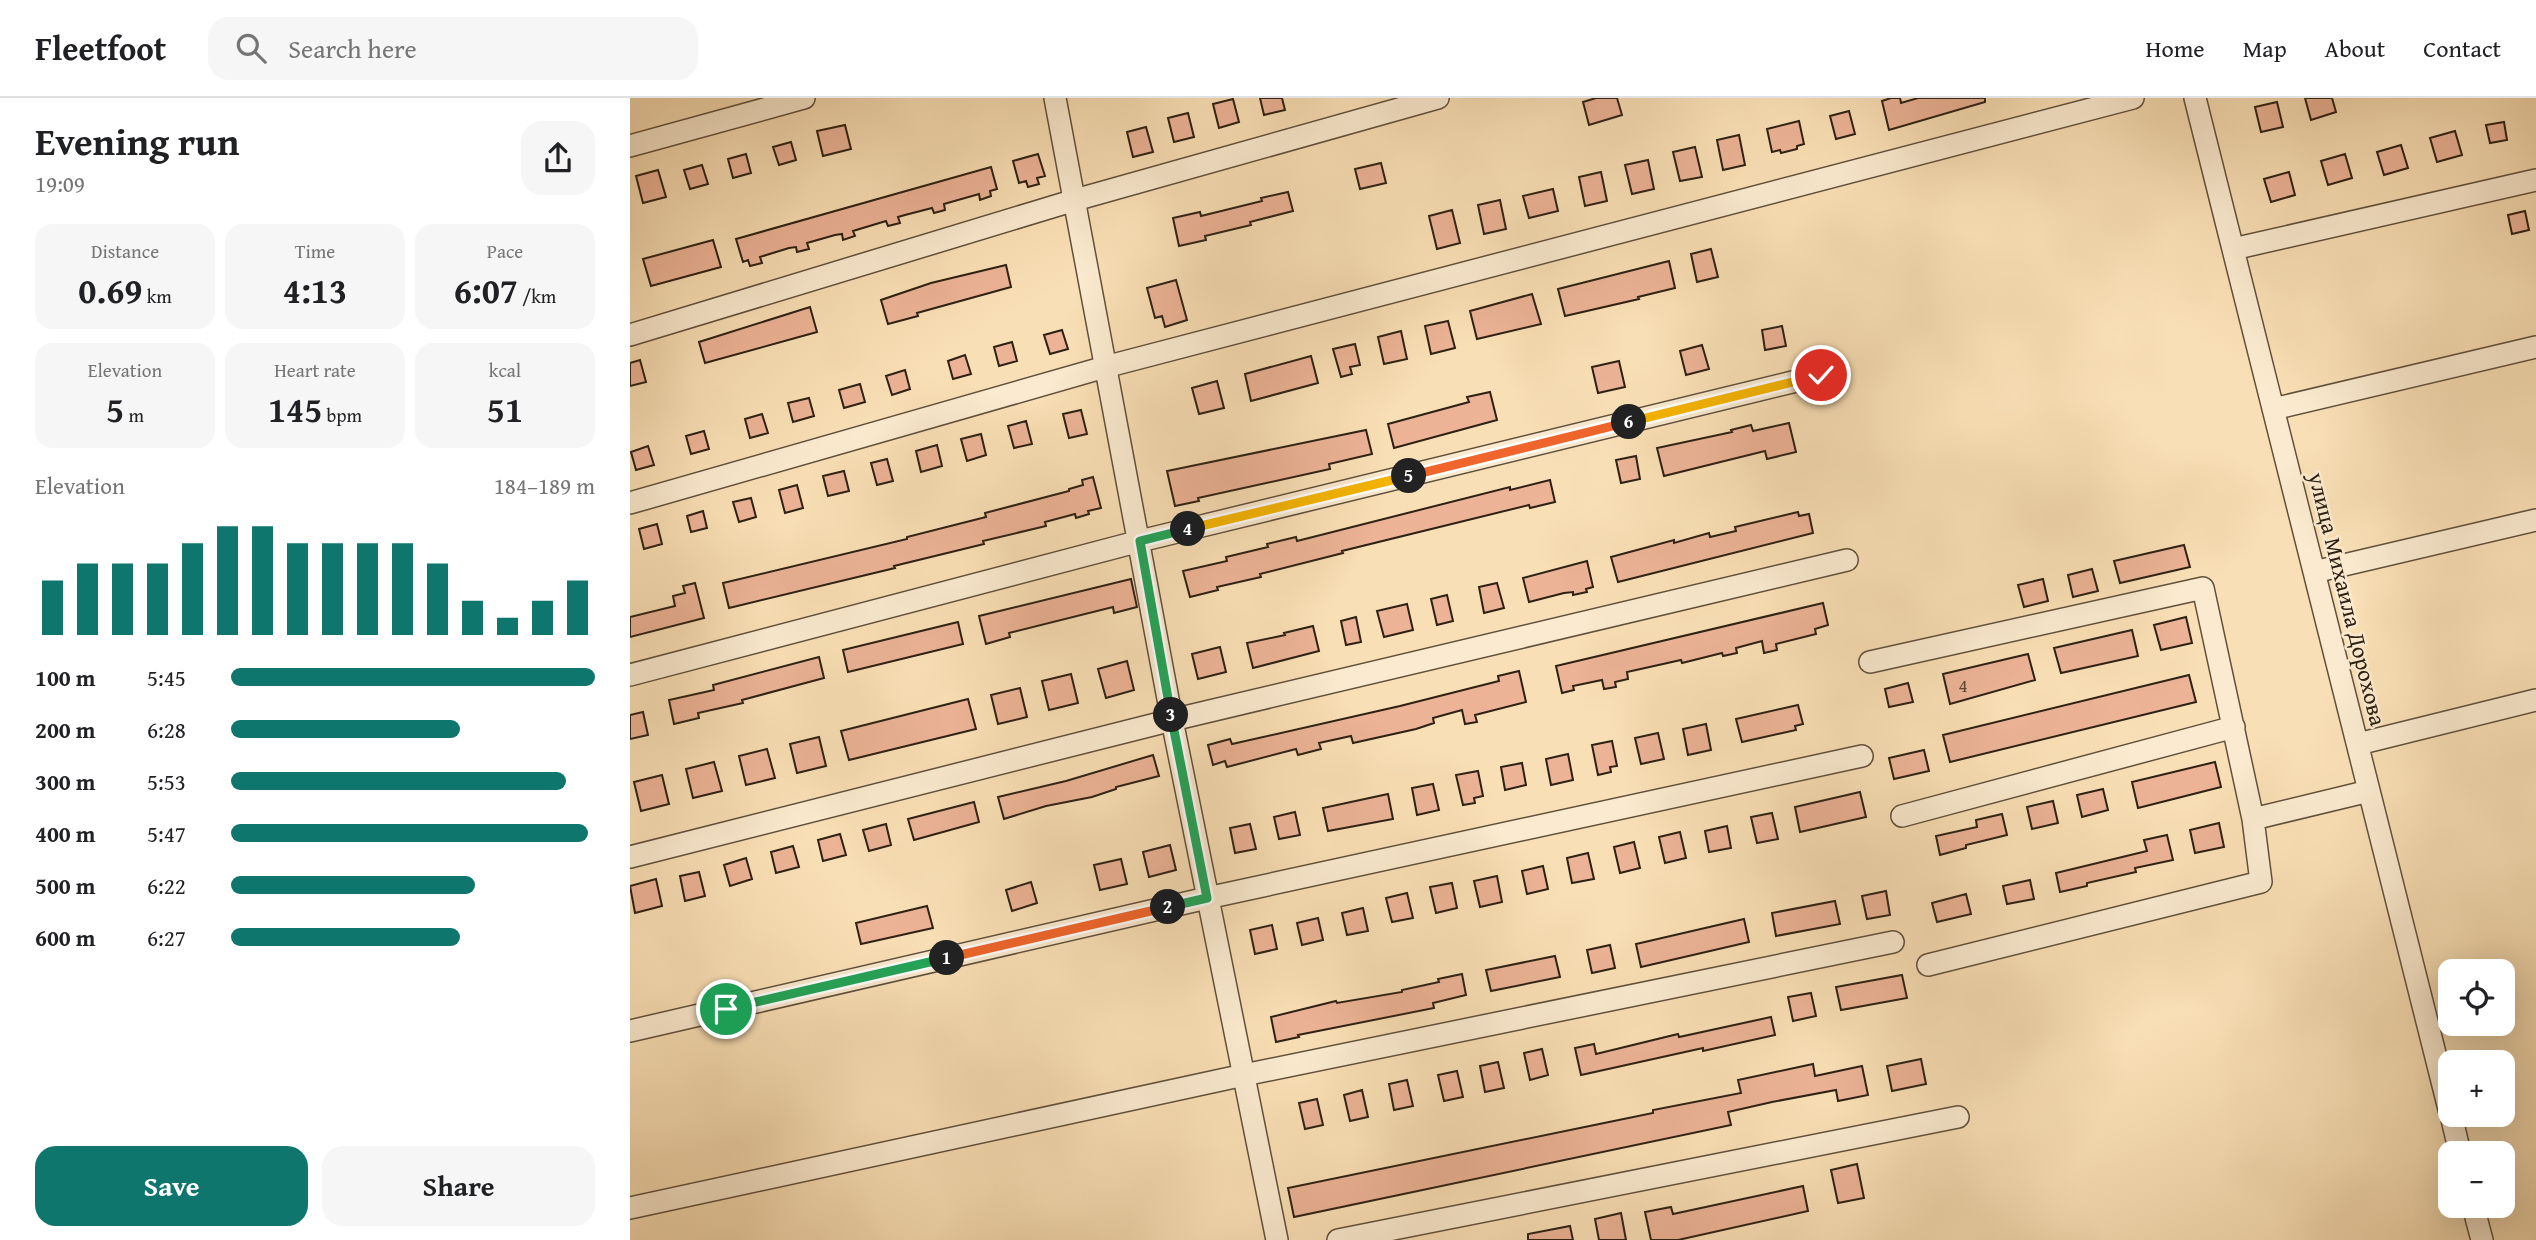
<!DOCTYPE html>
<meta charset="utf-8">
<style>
:root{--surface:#fff;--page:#f6f6f6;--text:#202124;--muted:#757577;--line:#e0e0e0;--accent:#0f766e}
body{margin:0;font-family:"Gentium Book Plus",serif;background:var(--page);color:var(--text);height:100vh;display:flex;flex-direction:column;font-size:26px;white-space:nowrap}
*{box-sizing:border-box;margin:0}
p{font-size:23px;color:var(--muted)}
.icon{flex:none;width:38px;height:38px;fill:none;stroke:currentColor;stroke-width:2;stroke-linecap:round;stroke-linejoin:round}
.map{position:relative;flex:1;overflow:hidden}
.side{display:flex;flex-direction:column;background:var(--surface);width:630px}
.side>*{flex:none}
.tools{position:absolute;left:1808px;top:861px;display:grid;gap:14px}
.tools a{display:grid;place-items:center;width:77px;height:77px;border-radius:14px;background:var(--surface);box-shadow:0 7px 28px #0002;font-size:35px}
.pin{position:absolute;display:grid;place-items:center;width:60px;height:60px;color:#fff;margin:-30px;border:4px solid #fff;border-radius:50%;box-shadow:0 2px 7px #0007}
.km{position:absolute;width:35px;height:35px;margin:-18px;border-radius:50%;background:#222;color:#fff;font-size:19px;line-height:35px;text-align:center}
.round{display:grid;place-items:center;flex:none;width:74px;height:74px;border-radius:21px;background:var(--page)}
.overview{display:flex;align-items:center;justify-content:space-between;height:119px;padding:0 35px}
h1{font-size:38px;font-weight:700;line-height:52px}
.metrics{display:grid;grid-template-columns:repeat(3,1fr);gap:10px;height:119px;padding:7px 35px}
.metrics div{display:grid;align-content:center;border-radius:18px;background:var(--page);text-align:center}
.metrics b{font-size:35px;font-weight:700}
.metrics small{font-size:19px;font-weight:400}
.metrics p{font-size:19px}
.chart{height:196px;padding:14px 35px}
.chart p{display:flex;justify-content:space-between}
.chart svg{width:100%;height:126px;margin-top:7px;stroke:var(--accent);stroke-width:6}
.cta{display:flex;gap:14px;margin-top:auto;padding:14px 35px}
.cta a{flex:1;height:80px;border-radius:21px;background:var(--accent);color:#fff;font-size:28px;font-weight:700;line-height:80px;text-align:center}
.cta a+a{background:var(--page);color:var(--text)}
ul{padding:0 35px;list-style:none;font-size:23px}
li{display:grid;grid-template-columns:112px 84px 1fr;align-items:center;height:52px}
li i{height:18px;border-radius:9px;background:var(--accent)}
header{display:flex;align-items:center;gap:42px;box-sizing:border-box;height:98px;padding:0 35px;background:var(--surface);border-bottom:2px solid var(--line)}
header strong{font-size:33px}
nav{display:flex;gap:38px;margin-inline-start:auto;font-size:24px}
.search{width:490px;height:63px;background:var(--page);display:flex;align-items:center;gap:18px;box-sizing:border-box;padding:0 24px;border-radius:21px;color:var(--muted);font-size:26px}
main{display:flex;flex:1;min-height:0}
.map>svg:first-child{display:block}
</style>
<header>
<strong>Fleetfoot</strong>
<div class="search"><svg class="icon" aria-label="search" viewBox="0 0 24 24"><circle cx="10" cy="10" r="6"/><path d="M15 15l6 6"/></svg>Search here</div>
<nav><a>Home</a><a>Map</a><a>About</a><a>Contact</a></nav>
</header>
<main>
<section class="side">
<div class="overview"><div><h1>Evening run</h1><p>19:09</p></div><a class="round"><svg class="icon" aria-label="share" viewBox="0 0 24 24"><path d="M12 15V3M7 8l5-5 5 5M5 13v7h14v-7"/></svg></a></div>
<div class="metrics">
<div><p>Distance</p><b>0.69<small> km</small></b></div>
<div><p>Time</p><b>4:13</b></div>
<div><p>Pace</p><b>6:07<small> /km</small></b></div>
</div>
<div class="metrics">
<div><p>Elevation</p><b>5<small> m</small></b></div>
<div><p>Heart rate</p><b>145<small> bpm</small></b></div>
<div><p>kcal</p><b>51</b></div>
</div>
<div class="chart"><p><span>Elevation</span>184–189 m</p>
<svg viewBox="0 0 160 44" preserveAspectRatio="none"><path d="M5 44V25M15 44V19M25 44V19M35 44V19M45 44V12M55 44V6M65 44V6M75 44V12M85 44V12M95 44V12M105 44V12M115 44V19M125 44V32M135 44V38M145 44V32M155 44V25"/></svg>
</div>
<ul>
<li><b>100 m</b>5:45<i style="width:100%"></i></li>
<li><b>200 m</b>6:28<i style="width:63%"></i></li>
<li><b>300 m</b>5:53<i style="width:92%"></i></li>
<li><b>400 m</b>5:47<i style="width:98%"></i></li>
<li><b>500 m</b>6:22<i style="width:67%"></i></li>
<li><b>600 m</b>6:27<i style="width:63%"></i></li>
</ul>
<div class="cta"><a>Save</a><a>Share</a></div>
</section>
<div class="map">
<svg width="1906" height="1142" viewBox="0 0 1906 1142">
<rect width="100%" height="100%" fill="#f9dfb5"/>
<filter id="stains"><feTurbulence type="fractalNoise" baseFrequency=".00286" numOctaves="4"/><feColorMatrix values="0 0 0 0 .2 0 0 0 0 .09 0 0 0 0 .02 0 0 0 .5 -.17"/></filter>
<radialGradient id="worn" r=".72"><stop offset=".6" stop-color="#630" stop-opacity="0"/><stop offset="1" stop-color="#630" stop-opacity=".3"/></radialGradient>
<path fill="#ecb396" stroke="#2e2113" stroke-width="2" d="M 630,0 L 652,0 L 655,12 L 634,17 Z
M 966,0 L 987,0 L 992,17 L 959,27 L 953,4 Z
M 1261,0 L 1270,0 L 1271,5 L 1288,0 L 1355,0 L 1355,4 L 1259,32 L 1252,3 Z
M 1675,0 L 1702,0 L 1706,14 L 1681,22 Z
M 603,1 L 609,24 L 589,30 L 583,6 Z
M 1647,4 L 1653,29 L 1631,34 L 1625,9 Z
M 1219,13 L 1225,36 L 1206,41 L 1200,18 Z
M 558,15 L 564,39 L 544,44 L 538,20 Z
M 1169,23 L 1174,46 L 1167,48 L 1167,51 L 1151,55 L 1150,52 L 1142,54 L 1137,31 Z
M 1874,24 L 1877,42 L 1860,45 L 1856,27 Z
M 215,27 L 221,51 L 193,58 L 187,33 Z
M 516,29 L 523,54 L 503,59 L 497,34 Z
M 1825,33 L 1832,57 L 1807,64 L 1800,40 Z
M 1109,37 L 1115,67 L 1093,72 L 1087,42 Z
M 161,44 L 166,62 L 149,67 L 143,49 Z
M 1771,47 L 1778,70 L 1754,77 L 1747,54 Z
M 1065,49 L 1072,79 L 1050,83 L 1043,54 Z
M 116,56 L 121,75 L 103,80 L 98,61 Z
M 408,56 L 415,78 L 407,80 L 409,86 L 398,89 L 396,83 L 389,85 L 383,63 Z
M 1715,56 L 1722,80 L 1698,87 L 1691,63 Z
M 1018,62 L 1024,91 L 1002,96 L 995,67 Z
M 751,65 L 756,85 L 730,91 L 725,71 Z
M 72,67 L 78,86 L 60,91 L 54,72 Z
M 361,69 L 367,91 L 360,93 L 361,98 L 350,102 L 349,96 L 314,106 L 315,112 L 304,115 L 302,110 L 275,117 L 268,119 L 270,125 L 258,128 L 256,123 L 223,133 L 225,138 L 213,142 L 212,136 L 205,137 L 177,145 L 179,151 L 167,154 L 166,149 L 159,150 L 130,159 L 132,165 L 120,168 L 118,162 L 113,164 L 106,141 Z
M 28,72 L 36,99 L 13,105 L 6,78 Z
M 971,74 L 977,103 L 955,108 L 949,79 Z
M 1659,74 L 1665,97 L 1641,104 L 1634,81 Z
M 923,91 L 928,113 L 899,120 L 893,98 Z
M 658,94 L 663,113 L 620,124 L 621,127 L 575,138 L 576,142 L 549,148 L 543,120 L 570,114 L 571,118 L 632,103 L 631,100 Z
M 870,102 L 876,131 L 854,136 L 848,107 Z
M 822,112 L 830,145 L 807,151 L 799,118 Z
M 1895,113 L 1899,132 L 1882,136 L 1878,117 Z
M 83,142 L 91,169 L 21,188 L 13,161 Z
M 1081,151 L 1088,179 L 1067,184 L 1061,156 Z
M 1039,163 L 1045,190 L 1008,199 L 1009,201 L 935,218 L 928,191 Z
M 376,167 L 381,189 L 287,215 L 288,218 L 258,226 L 251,202 L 301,185 Z
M 546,182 L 557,222 L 535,229 L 532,218 L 525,220 L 517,190 Z
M 902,196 L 911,226 L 847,241 L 840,213 Z
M 180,209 L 187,234 L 75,265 L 69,244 Z
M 818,223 L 825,250 L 801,256 L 795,228 Z
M 1152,228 L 1156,248 L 1135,252 L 1132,232 Z
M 432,232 L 438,251 L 420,256 L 414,237 Z
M 771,233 L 777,261 L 754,266 L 748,239 Z
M 382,244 L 387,263 L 369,268 L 364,249 Z
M 725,246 L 730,267 L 720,269 L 722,276 L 711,279 L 703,251 Z
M 1072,247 L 1079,271 L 1056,277 L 1050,253 Z
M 335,257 L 341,276 L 323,281 L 318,263 Z
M 681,258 L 688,285 L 621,303 L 615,276 Z
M 10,262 L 16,284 L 0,288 L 0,265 Z
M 989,263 L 995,289 L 968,295 L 962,269 Z
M 275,272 L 280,291 L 262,297 L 256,278 Z
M 587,283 L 594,310 L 569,316 L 562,290 Z
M 230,286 L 235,304 L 214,310 L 209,292 Z
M 860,294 L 867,322 L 764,350 L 758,326 L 839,304 L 837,299 Z
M 179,300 L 184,318 L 163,324 L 158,305 Z
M 451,312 L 457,336 L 439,340 L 433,316 Z
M 132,316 L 138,335 L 120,340 L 115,321 Z
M 396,323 L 402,346 L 384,350 L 378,328 Z
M 1159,325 L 1166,354 L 1137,361 L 1135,353 L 1034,378 L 1027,350 L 1102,334 L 1101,332 L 1121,327 L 1123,333 Z
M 736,332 L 742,356 L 699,366 L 700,371 L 568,400 L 569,403 L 545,408 L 537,373 Z
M 74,333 L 79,351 L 61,356 L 56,338 Z
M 351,336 L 356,357 L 337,363 L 331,341 Z
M 307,347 L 312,368 L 291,374 L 286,353 Z
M 18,348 L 24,367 L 6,372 L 1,354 Z
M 1006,358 L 1010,381 L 991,385 L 986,362 Z
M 257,361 L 263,383 L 247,387 L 241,365 Z
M 214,373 L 219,393 L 198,398 L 193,378 Z
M 463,379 L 471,410 L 458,413 L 459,416 L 446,420 L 445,416 L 415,424 L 416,428 L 353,443 L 354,446 L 264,468 L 265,470 L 99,510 L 93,485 L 277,441 L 277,439 L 356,419 L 355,415 L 439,393 L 439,391 L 453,387 L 452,382 Z
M 920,382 L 925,404 L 900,410 L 899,407 L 712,453 L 713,455 L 630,476 L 631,479 L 587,489 L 588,492 L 560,499 L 553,473 L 597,463 L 596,459 L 638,449 L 637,446 L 666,439 L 667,443 L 880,389 L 880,392 Z
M 167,387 L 173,410 L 155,415 L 149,392 Z
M 121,400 L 126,419 L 109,424 L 103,404 Z
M 73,413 L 77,430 L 61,434 L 57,418 Z
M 1168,414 L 1169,418 L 1179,416 L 1183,435 L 988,484 L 981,459 L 1044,442 L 1044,445 L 1079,435 L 1080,439 L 1106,433 L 1105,429 Z
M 27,426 L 32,446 L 14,451 L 9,431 Z
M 1554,447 L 1560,469 L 1490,485 L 1484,463 Z
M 957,463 L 963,489 L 956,491 L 957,494 L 943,497 L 943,494 L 934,495 L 899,504 L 893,480 Z
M 1462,471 L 1468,493 L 1443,499 L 1438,477 Z
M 501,481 L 507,509 L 484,515 L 483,509 L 379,535 L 380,539 L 356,546 L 349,518 Z
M 1413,481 L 1418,503 L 1394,509 L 1388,487 Z
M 65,485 L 74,520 L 0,539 L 0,519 L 45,508 L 43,498 L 55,495 L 53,488 Z
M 867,485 L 874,510 L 854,515 L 849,489 Z
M 817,497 L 823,523 L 807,527 L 801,501 Z
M 1193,505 L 1198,527 L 1185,531 L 1186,536 L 1146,546 L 1147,552 L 1134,555 L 1132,543 L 1106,550 L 1107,555 L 1093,558 L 1092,555 L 1052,565 L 1051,562 L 997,574 L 998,581 L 985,584 L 986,589 L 974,591 L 972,582 L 943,588 L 944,592 L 932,595 L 926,568 Z
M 777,506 L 783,532 L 754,539 L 747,513 Z
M 726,519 L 731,544 L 716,547 L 711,523 Z
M 1556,519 L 1562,545 L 1531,552 L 1524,527 Z
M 328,524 L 333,546 L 218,574 L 213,552 Z
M 683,528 L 689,553 L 623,570 L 617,545 L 655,537 L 654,535 Z
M 1502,532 L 1508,558 L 1431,575 L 1424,550 Z
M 590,549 L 596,574 L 568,581 L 562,556 Z
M 1398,556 L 1405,582 L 1320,606 L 1313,576 Z
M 189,559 L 194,580 L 112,602 L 113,605 L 68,615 L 69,620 L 44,626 L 39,602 L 84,592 L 83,587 Z
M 497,563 L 504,592 L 476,600 L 468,571 Z
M 889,573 L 896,604 L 845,617 L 847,624 L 835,626 L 832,612 L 803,620 L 804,625 L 786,631 L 723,645 L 721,638 L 689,645 L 691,651 L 668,657 L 666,651 L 597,669 L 595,663 L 583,667 L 578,647 L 600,641 L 602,646 L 770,608 L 869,583 L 868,578 Z
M 441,576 L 448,605 L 419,612 L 412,583 Z
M 1559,577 L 1566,604 L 1320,664 L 1313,637 Z
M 1278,585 L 1283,604 L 1259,609 L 1255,591 Z
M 390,590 L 397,619 L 368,626 L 361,597 Z
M 338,601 L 346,631 L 219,662 L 211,633 Z
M 1168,607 L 1173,626 L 1165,628 L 1166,632 L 1112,644 L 1106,621 Z
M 13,614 L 18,637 L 0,641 L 0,617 Z
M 1076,626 L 1081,652 L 1058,657 L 1053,631 Z
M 1028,635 L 1034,661 L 1011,666 L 1005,640 Z
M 189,639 L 196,668 L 167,675 L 160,646 Z
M 982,643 L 987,668 L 980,669 L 981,674 L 968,677 L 962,647 Z
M 137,651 L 145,680 L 116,687 L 109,658 Z
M 1294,652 L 1299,673 L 1264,681 L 1259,660 Z
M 938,656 L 943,682 L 921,687 L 916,661 Z
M 523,657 L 529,678 L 486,689 L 486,691 L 462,699 L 416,708 L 374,721 L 368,699 L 436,683 Z
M 84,664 L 92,693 L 63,700 L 56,671 Z
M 1585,664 L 1591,689 L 1508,710 L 1502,684 Z
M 892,665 L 896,687 L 875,692 L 871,669 Z
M 848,673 L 853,698 L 844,700 L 845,705 L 833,707 L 826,677 Z
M 32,677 L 39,706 L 11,713 L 4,684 Z
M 803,686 L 809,712 L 787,717 L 782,690 Z
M 1473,691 L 1478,712 L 1452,719 L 1447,697 Z
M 1230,694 L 1236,719 L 1170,734 L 1165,709 Z
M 758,696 L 763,721 L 698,733 L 693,710 Z
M 1423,703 L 1428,725 L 1402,731 L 1397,709 Z
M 344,704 L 349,724 L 284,742 L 278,721 Z
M 665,714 L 670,737 L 649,741 L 644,719 Z
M 1142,715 L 1148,741 L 1127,745 L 1121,719 Z
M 1372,716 L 1377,737 L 1336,747 L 1336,750 L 1310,757 L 1306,738 L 1347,729 L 1346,722 Z
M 1589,725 L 1594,749 L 1565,755 L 1560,732 Z
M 256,726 L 261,747 L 239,753 L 233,732 Z
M 620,726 L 626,751 L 605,755 L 600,730 Z
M 1097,728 L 1101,750 L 1079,754 L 1075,733 Z
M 1050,734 L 1056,760 L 1035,765 L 1029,739 Z
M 210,736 L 216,757 L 193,763 L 188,742 Z
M 1537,737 L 1543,762 L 1505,770 L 1506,774 L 1457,785 L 1457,788 L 1430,794 L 1426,775 L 1517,753 L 1514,742 Z
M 1004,744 L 1010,770 L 990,775 L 984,749 Z
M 540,747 L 546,772 L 519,779 L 513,754 Z
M 163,748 L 169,769 L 146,775 L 141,754 Z
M 958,755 L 964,781 L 942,785 L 937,760 Z
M 116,760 L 122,781 L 100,788 L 94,767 Z
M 491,761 L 497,786 L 470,792 L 464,767 Z
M 913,768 L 918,791 L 897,796 L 892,773 Z
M 69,774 L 75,798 L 55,803 L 50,778 Z
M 867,778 L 872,804 L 850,809 L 844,783 Z
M 26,781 L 32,808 L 5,815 L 0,788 Z
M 1400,782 L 1404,801 L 1377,806 L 1373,788 Z
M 401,784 L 407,805 L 382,813 L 376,792 Z
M 822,785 L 827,810 L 806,815 L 800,789 Z
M 1256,793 L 1260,817 L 1237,821 L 1232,798 Z
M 777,795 L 783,820 L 762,824 L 756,800 Z
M 1336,796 L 1341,816 L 1307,824 L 1302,805 Z
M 1205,803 L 1210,826 L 1146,838 L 1142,815 Z
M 297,808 L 303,830 L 231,846 L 226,825 Z
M 733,810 L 738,833 L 717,837 L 712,815 Z
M 688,820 L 693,842 L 672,847 L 667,825 Z
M 1114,821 L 1119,844 L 1011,869 L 1006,846 Z
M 642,827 L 647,851 L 625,856 L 620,832 Z
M 980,847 L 985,870 L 962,875 L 957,852 Z
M 925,858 L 930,879 L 861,893 L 856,872 Z
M 832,876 L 836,897 L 803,905 L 804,910 L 668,937 L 669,939 L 646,944 L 641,919 L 706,903 L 707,905 L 772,894 L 772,892 L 809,884 L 808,881 Z
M 1272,877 L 1277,900 L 1211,912 L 1206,889 Z
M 1181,895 L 1186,918 L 1163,923 L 1158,899 Z
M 1141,919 L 1145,937 L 1073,953 L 1073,950 L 951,977 L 945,950 L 964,946 L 966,956 L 1048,936 L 1049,939 Z
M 912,951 L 918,977 L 900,982 L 894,955 Z
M 1291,961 L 1296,986 L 1262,993 L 1257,968 Z
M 868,964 L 874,990 L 855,994 L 850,968 Z
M 1183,966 L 1185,978 L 1232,968 L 1238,997 L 1208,1003 L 1206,992 L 1142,1004 L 1098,1014 L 1101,1027 L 664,1119 L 658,1090 L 979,1024 L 1023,1015 L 1023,1012 L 1111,995 L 1108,982 Z
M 827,973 L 833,999 L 814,1003 L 808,977 Z
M 777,982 L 783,1008 L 764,1012 L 759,986 Z
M 732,992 L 738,1019 L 720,1023 L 714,997 Z
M 687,1001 L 693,1027 L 675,1031 L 669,1005 Z
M 1227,1066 L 1234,1100 L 1208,1105 L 1201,1072 Z
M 1173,1088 L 1178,1113 L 1048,1142 L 1021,1142 L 1015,1114 L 1041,1109 L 1043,1116 Z
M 991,1115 L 996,1142 L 969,1142 L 965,1121 Z
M 940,1128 L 943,1142 L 898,1142 L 898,1136 Z"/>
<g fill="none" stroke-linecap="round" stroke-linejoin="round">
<g stroke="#61503c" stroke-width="24">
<path id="minor" d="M 425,0 L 542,622 L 647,1142
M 1565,0 L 1820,1015
M 0,48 L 174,0
M 1603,151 L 1906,82
M 0,237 L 445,102 L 808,0
M 1643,311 L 1906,249
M 0,405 L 475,269 L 1503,0
M 1684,474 L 1906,422
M 1240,564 L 1573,490 L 1623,721 L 1631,784 L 1298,867
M 0,577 L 510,443 L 1191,277
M 1728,646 L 1906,602
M 1272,718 L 1604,629
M 1623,721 L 1739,693
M 0,759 L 542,622 L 1217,462
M 0,933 L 577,800 L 1232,658
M 1821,1017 L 1830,1055
M 1843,1108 L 1852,1142
M 0,1110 L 614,977 L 1263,844
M 708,1142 L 1328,1019"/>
</g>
<use href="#minor" stroke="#fbeacf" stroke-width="21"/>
</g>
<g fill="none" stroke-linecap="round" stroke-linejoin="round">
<g stroke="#fff" stroke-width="14">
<path id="split-1" d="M 96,911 L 317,860"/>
</g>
<g stroke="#fff" stroke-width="14">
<path id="split-2" d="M 317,860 L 538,809"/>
</g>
<g stroke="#fff" stroke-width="14">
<path id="split-3" d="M 538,809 L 577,800 L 541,617"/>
</g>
<g stroke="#fff" stroke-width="14">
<path id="split-4" d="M 541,617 L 510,443 L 558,431"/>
</g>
<g stroke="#fff" stroke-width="14">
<path id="split-5" d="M 558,431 L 779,378"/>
</g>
<g stroke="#fff" stroke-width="14">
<path id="split-6" d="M 779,378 L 999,324"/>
</g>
<g stroke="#fff" stroke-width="14">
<path id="split-7" d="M 999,324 L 1191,277"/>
</g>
<use href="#split-1" stroke="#22a559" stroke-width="9"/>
<use href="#split-2" stroke="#f0652b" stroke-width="9"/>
<use href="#split-3" stroke="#22a559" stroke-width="9"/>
<use href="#split-4" stroke="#22a559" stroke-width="9"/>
<use href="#split-5" stroke="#f5b400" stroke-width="9"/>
<use href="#split-6" stroke="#f0652b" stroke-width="9"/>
<use href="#split-7" stroke="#f5b400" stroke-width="9"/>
</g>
<g text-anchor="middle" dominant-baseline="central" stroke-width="5" stroke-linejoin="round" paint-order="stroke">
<g font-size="19" fill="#5e4634">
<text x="1333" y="587">4</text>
</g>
<g font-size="23" fill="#2e2113" stroke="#fbeacf">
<text transform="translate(1718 501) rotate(76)">улица Михаила Дорохова</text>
</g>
</g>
<rect width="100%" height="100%" filter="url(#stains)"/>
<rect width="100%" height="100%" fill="url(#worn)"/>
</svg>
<div class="tools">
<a><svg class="icon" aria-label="locate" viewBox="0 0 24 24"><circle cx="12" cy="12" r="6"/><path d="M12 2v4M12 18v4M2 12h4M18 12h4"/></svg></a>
<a>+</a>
<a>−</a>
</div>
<div class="pin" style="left:96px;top:911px;background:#1e9e55"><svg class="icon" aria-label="arrive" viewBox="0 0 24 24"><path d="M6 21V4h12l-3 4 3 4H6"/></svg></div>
<div class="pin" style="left:1191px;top:277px;background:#d93025"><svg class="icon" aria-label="check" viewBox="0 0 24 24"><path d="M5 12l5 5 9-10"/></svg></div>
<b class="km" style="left:317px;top:860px">1</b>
<b class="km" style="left:538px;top:809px">2</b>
<b class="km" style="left:541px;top:617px">3</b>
<b class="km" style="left:558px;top:431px">4</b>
<b class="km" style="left:779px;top:378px">5</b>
<b class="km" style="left:999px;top:324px">6</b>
</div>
</main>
